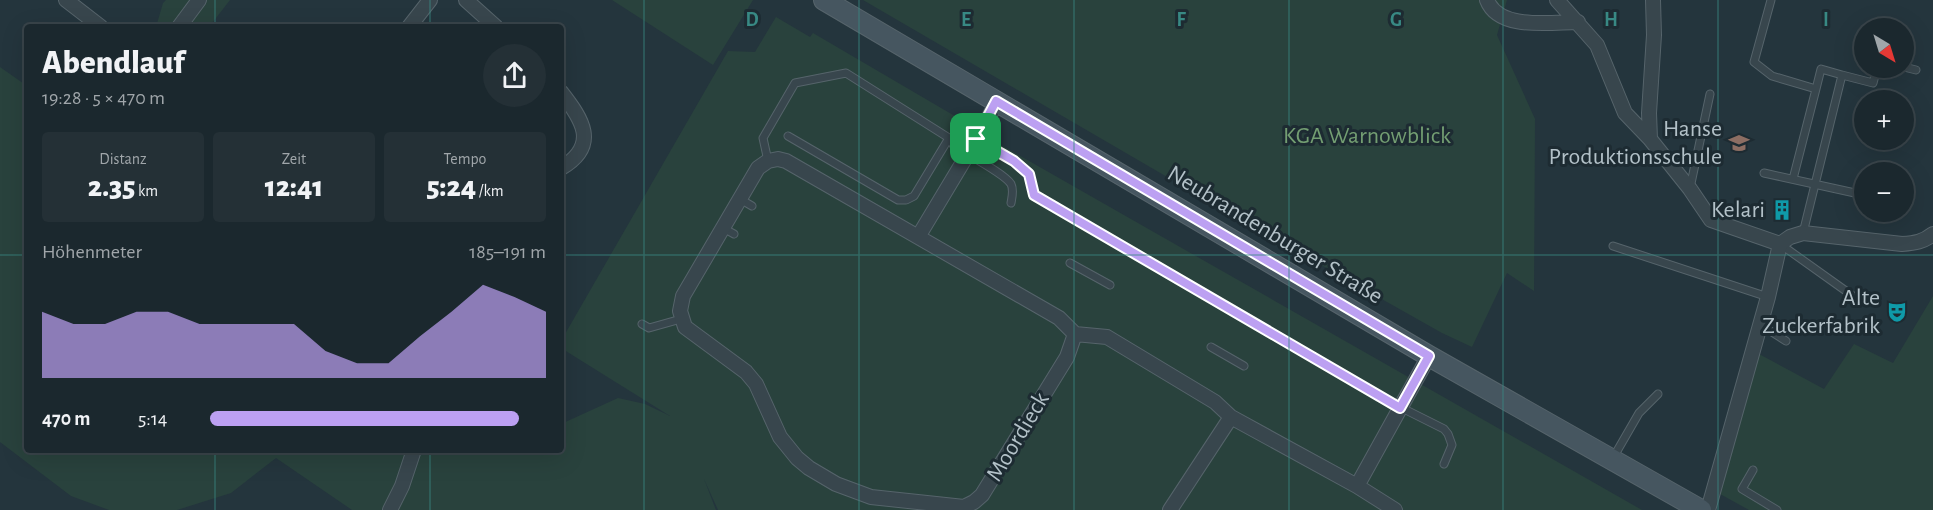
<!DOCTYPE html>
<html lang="de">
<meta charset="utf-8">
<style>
:root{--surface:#1b282e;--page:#243036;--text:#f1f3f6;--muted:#a0a6aa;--line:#39444a;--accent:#bca0f2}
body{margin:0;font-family:"Alegreya Sans",sans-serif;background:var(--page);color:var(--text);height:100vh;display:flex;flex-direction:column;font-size:22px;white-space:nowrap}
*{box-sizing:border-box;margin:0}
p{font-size:20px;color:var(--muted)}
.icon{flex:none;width:33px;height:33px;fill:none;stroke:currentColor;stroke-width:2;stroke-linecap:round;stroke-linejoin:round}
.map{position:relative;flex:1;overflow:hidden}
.panel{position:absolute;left:24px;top:24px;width:540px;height:429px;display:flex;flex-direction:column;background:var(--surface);border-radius:6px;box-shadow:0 6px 24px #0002,0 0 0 2px var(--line)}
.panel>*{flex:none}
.needle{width:39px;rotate:142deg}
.fabs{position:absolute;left:1854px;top:18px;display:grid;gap:12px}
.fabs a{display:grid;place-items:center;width:60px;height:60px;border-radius:50%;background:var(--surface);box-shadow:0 6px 24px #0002,0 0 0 2px var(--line);font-size:30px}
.pin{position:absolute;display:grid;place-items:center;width:51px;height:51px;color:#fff;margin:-26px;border-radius:12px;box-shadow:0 3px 9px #0006}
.round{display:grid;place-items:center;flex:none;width:63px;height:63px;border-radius:32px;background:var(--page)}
.overview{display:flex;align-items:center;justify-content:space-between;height:102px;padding:0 18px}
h1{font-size:33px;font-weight:800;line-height:45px}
.figures{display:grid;grid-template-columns:repeat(3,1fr);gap:9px;height:102px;padding:6px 18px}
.figures div{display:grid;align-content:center;border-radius:6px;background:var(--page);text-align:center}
.figures b{font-size:30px;font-weight:800}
.figures small{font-size:16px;font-weight:400}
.figures p{font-size:16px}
.chart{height:168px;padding:12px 18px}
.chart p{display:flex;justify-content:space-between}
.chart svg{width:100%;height:108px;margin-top:6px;fill:var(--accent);opacity:.7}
ul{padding:0 18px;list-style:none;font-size:20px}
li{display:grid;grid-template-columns:96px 72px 1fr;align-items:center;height:45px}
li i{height:15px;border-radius:8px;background:var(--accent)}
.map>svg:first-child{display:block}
</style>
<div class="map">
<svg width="1933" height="510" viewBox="0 0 1933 510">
<rect width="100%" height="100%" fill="#24353d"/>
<path fill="#29423d" d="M 166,0 L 230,0 L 209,27 L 156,27 L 163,3 Z
M 612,0 L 753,0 L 713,65 Z
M 863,0 L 1507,0 L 1497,35 L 1535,119 L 1534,291 L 1507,273 L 1472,347 L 1442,333 L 1229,213 Z
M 776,17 L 810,37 L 813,33 L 965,122 L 964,124 L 1642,510 L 718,510 L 704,479 L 716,510 L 352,510 L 276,458 L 231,493 L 177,510 L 109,510 L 71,496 L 0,442 L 0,67 L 27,86 L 27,450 L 547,450 L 554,455 L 549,450 L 561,450 L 561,424 L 618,398 L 645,404 L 670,416 L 561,348 L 561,341 L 728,51 L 755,52 Z
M 1933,296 L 1933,510 L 1749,510 L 1720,494 L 1759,354 L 1824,389 L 1854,344 L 1893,363 Z"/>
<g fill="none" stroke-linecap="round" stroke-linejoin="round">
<g stroke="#56646b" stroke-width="9">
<path id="service" d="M 1771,0 L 1754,62 L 1772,76 L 1816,89 L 1821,69 L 1842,75 L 1803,233
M 1904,67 L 1916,70
M 1842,75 L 1873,83 L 1877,68
M 788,136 L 898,200 L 906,200 L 914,196 L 949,138
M 976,139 L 1014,161 L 1029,174 L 1034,195 L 1386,400 L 1444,429 L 1448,434 L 1452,445 L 1444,464
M 768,161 L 763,138 L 795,83 L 846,73 L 949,138 L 954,146 C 966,154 1004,173 1011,184 C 1014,190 1012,197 1011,203
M 1764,173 L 1864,195
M 1793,179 L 1816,89
M 1690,188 L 1710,94
M 740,199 L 752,206
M 1904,203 L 1905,204
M 723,228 L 734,234
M 1780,244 L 1853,296
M 1613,246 L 1768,297
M 1070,263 L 1110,285
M 642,324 L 649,328 L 681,319
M 1761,325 L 1786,341
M 1211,347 L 1244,366
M 1613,458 L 1639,413 L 1658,394
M 1753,470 L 1742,489 L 1777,510"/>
</g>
<g stroke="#56646b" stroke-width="16">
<path id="minor" d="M 66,0 L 101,27
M 466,0 L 496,27
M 1487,0 C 1499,31 1551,22 1578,22
M 1557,0 L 1597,45 L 1625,113 L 1650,139
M 1653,0 L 1654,35 L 1649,113 L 1650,139 L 1690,189 L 1711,220 L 1780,244
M 179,27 L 199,0
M 409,27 L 430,0
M 561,92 C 582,119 600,145 561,168
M 778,159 L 786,161 L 1059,318 L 1075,334 L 1067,357 L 982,495 L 974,502 L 964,507 L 871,497 L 836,484 L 809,468 L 797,458 L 780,437 L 756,384 L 746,372 L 685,327 L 680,311 L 683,296 L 758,168 L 768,161 Z
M 918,237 L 984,127 L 997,101
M 1075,334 L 1107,337 L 1215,402 L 1231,417 L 1357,486 L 1395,510
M 1357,486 L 1429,356
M 390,510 L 402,486 L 414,450
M 1170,510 L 1231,417
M 1708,510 L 1768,297 L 1780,244 L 1790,237 L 1803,233 L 1902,244 C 1915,243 1923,242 1933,234"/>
</g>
<g stroke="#56646b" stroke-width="22">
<path id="secondary" d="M 824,0 L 1429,356 L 1701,510"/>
</g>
<use href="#service" stroke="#38464d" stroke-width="7"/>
<use href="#minor" stroke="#38464d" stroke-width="14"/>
<use href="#secondary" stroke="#465660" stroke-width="20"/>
</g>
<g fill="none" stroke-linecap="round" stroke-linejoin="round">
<g stroke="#fff" stroke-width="12">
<path id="route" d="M 996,101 L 1429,356 L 1400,408 L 1034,195 L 1029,174 L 1014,161 L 976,139 Z"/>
</g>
<use href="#route" stroke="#bca0f2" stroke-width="8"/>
</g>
<path fill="none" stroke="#388984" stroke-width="1.5" stroke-opacity="0.55" d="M 215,0 L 215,27M 430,0 L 430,27M 644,0 L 644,510M 859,0 L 859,510M 1074,0 L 1074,510M 1289,0 L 1289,510M 1503,0 L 1503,510M 1718,0 L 1718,510M 0,255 L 27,255M 561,255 L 1933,255M 215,450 L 215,510M 430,450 L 430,510"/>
<defs>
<g id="school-bare" transform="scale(1.62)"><path d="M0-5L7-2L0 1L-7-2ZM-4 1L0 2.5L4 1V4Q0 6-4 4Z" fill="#8d6e63" stroke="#1d2b32" stroke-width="2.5" paint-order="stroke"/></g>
<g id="building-bare" transform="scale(1.62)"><path d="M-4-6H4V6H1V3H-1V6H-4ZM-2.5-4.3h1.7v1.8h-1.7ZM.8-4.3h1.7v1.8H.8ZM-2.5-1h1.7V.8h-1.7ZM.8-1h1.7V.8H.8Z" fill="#0f9aa8" stroke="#1d2b32" stroke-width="2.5" paint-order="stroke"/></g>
<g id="theatre-bare" transform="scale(1.62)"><path d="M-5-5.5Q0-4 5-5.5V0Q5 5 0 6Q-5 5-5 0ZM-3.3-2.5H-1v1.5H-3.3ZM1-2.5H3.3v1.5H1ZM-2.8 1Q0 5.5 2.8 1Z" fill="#0f9aa8" stroke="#1d2b32" stroke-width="2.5" paint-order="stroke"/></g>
</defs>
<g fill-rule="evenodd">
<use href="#school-bare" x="1739" y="143"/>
<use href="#building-bare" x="1782" y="210"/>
<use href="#theatre-bare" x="1897" y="312"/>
</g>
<g text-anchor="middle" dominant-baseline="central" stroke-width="6" stroke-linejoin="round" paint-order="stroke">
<g font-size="24" fill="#b3c1c8" stroke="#1d2b32" text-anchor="end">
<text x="1722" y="129">Hanse<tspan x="1722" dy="28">Produktionsschule</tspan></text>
<text x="1765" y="210">Kelari</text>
<text x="1880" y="298">Alte<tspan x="1880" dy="28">Zuckerfabrik</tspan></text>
</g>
<g font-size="24" fill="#739e72" stroke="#1d2b32">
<text x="1367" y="136">KGA Warnowblick</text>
</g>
<g font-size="24" fill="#b3c1c8" stroke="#1d2b32">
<text transform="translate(1275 235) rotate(31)">Neubrandenburger Straße</text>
<text transform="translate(1018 437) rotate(-59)">Moordieck</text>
</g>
</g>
<g font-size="20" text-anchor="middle" font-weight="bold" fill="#388984" stroke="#1d2b32" stroke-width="6" stroke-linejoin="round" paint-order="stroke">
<text x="752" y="26">D</text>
<text x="966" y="26">E</text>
<text x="1181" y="26">F</text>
<text x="1396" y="26">G</text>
<text x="1611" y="26">H</text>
<text x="1826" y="26">I</text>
</g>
</svg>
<div class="fabs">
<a><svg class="needle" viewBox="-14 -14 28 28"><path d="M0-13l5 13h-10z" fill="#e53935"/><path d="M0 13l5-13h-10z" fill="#a0a6aa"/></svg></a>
<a>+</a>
<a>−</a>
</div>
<div class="pin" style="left:976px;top:139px;background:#1e9e55"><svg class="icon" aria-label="arrive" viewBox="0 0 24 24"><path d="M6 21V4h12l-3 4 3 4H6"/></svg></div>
<section class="panel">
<div class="overview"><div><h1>Abendlauf</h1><p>19:28 · 5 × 470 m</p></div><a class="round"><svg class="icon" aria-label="share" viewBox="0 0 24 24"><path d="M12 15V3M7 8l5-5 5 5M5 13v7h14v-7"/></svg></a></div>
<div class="figures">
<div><p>Distanz</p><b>2.35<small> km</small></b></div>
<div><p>Zeit</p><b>12:41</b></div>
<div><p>Tempo</p><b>5:24<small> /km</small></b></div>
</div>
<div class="chart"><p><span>Höhenmeter</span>185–191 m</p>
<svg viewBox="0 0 160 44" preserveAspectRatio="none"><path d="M0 44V17L10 22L20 22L30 17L40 17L50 22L60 22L70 22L80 22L90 33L100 38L110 38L120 27L130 17L140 6L150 11L160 17V44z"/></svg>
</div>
<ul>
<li><b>470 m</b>5:14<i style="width:92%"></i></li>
</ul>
</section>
</div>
